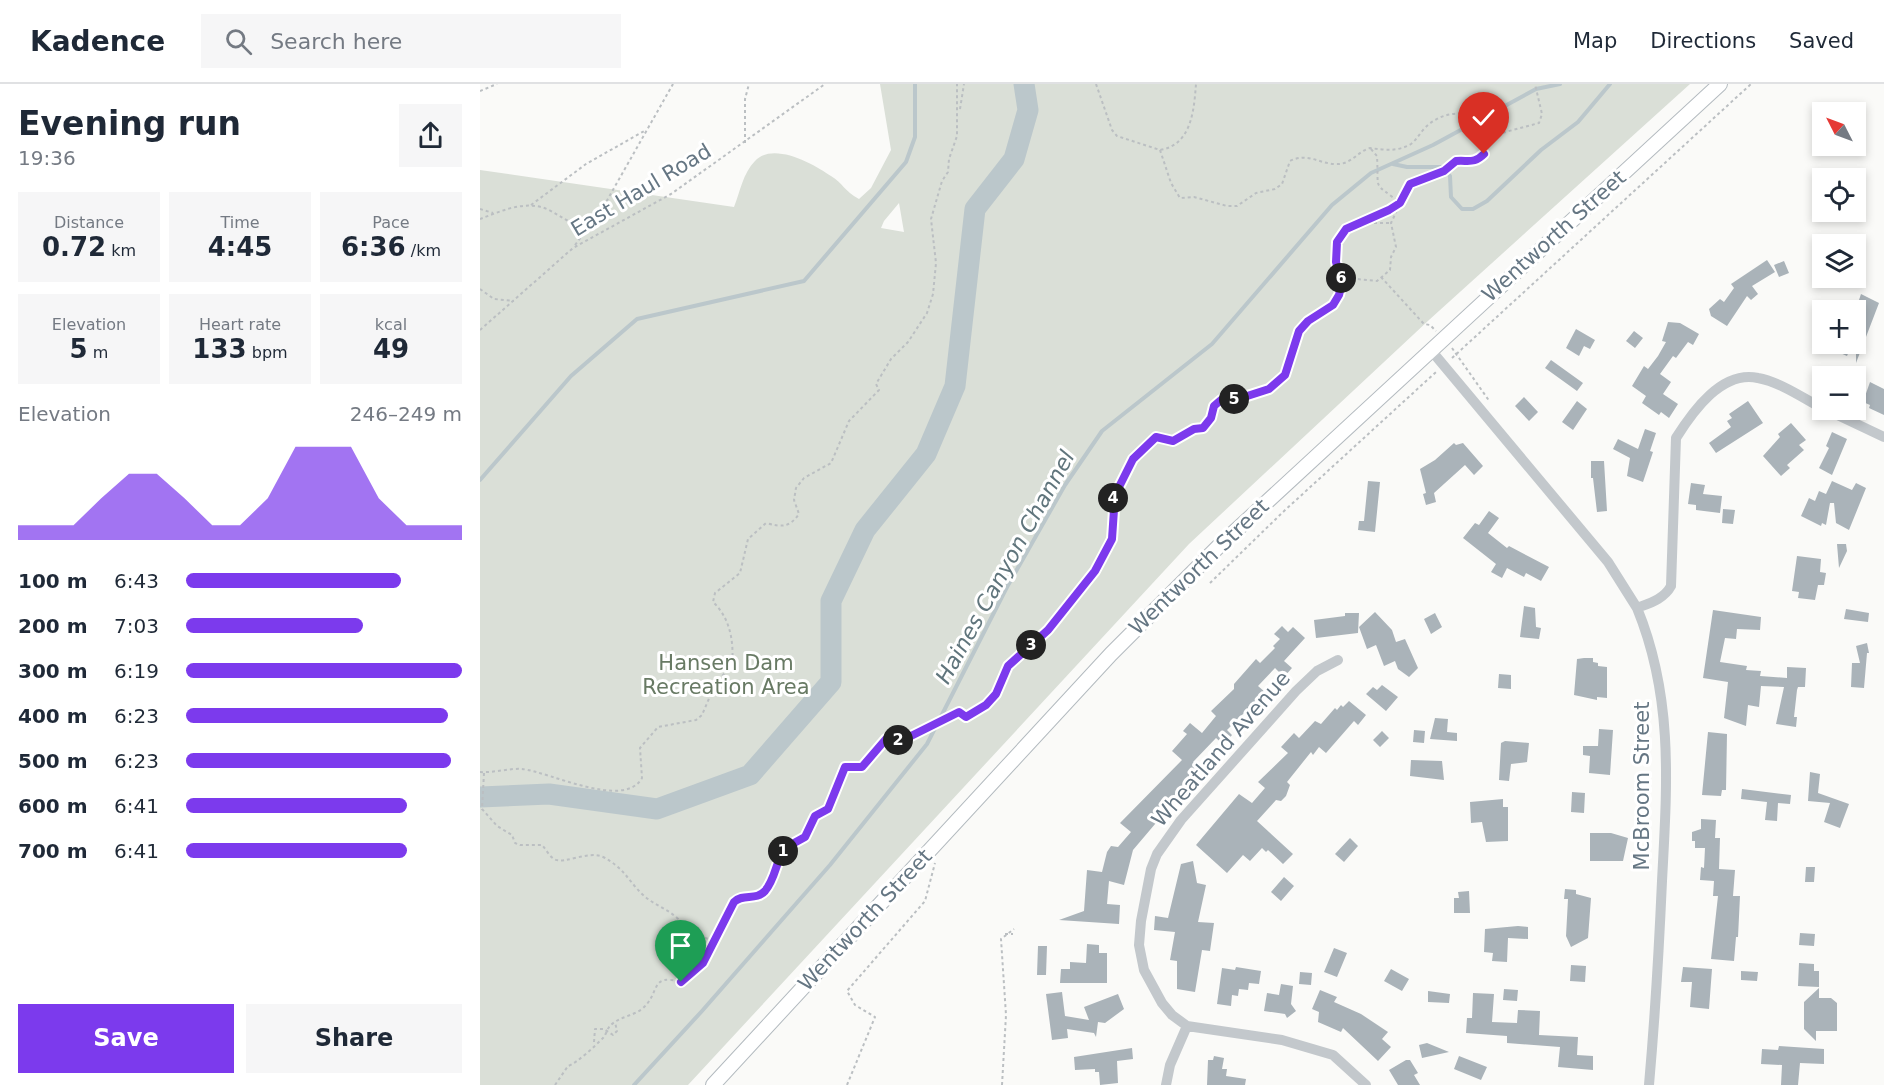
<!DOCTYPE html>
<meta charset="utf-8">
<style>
:root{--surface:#fff;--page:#f6f6f7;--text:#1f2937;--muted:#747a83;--line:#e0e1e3;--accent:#7c3aed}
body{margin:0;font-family:"DejaVu Sans",sans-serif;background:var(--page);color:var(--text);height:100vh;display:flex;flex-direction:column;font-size:22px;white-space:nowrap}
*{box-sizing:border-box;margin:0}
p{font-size:20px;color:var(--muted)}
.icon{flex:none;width:33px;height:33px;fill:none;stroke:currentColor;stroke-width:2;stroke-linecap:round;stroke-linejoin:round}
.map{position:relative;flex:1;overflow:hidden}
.sheet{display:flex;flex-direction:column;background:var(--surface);width:480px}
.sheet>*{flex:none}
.needle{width:39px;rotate:312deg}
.buttons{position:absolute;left:1332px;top:18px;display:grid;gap:12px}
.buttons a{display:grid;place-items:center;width:54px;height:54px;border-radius:0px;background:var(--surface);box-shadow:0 3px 9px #0003;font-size:30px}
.pin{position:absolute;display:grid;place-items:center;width:51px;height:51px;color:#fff;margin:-62px -26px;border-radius:50% 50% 50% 0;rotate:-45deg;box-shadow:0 0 6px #0007}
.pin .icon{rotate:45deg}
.km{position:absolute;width:30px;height:30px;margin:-15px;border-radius:50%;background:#222;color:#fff;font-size:16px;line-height:30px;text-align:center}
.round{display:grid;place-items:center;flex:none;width:63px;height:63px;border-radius:0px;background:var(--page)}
.headline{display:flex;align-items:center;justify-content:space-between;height:102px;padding:0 18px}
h1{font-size:33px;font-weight:700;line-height:45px}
.stats{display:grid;grid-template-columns:repeat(3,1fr);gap:9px;height:102px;padding:6px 18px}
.stats div{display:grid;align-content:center;border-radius:0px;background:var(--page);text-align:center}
.stats b{font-size:26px;font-weight:700}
.stats small{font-size:16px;font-weight:400}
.stats p{font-size:16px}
.chart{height:168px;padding:12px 18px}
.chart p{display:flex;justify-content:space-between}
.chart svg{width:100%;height:108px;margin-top:6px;fill:var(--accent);opacity:.7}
.button{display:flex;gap:12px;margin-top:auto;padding:12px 18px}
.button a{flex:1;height:69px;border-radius:0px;background:var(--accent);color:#fff;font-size:24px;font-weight:700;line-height:69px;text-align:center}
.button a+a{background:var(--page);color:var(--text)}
ul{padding:0 18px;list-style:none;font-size:20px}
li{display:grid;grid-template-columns:96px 72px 1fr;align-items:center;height:45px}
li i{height:15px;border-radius:8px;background:var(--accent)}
header{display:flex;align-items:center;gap:36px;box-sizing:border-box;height:84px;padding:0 30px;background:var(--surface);border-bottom:2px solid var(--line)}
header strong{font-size:28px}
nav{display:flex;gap:33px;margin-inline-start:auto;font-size:21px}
.search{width:420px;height:54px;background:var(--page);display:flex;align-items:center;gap:15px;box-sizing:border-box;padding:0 21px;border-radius:0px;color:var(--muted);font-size:22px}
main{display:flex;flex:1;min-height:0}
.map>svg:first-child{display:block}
</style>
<header>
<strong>Kadence</strong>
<div class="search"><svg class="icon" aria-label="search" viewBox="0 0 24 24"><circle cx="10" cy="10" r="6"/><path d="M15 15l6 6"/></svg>Search here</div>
<nav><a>Map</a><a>Directions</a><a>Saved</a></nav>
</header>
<main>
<section class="sheet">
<div class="headline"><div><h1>Evening run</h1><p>19:36</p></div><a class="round"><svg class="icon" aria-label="share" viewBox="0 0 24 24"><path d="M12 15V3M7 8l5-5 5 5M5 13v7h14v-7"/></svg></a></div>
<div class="stats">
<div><p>Distance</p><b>0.72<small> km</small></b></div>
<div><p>Time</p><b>4:45</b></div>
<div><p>Pace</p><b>6:36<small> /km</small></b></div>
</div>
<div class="stats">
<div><p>Elevation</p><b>5<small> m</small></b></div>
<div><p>Heart rate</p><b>133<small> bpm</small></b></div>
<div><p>kcal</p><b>49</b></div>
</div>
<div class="chart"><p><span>Elevation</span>246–249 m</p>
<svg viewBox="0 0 160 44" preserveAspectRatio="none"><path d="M0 44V38L10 38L20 38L30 27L40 17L50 17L60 27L70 38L80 38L90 27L100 6L110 6L120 6L130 27L140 38L150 38L160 38V44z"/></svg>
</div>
<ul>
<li><b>100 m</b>6:43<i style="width:78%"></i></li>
<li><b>200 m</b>7:03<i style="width:64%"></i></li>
<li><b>300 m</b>6:19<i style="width:100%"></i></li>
<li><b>400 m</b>6:23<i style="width:95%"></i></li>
<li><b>500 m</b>6:23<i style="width:96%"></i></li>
<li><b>600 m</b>6:41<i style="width:80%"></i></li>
<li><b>700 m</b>6:41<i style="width:80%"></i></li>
</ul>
<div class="button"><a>Save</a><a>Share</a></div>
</section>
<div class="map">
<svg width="1404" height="1001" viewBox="0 0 1404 1001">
<rect width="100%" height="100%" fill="#fafaf8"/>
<path fill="#dadfd7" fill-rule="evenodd" d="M 400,0 L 1210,0 L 949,236 L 709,460 L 208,1001 L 0,1001 L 0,86 L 254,123 C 260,108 263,89 275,77 C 293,57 334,80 351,92 C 363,99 364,107 379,115 L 391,104 L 411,66 ZM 419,119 L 424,148 L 401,144 L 404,137 Z"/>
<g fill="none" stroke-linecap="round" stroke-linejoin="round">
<path stroke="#bbc7cb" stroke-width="4" d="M 913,80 L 927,83 L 962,83 L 970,92 L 971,113 L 982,125 L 993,125 L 1007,117 L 1061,66 L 1098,38 L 1130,0
M 0,396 L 91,292 L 157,235 L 324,197 L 426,78 L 435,53 L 435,0
M 154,1001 L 222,927 L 350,781 L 447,660 L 527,503 L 585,401 L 622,347 L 732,260 L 852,121 L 891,89 L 953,61 L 1056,5 L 1080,0"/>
<path stroke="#bbc7cb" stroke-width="21" d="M 0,713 L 69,710 L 177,725 L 270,691 L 351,598 L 351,517 L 385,446 L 446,370 L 475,302 L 495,125 L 534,75 L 548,26 L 544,0"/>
</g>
<path fill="#aab3b9" d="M 1287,176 L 1295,188 L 1272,202 L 1278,210 L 1271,216 L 1267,212 L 1247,242 L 1231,232 L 1229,225 L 1240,215 L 1244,218 L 1254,204 L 1251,200 Z
M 1304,177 L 1309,189 L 1299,193 L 1294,181 Z
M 1381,210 L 1399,219 L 1376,279 L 1376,225 Z
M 1188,238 L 1200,239 L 1219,250 L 1213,261 L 1208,258 L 1196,274 L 1193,272 L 1180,290 L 1191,298 L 1183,310 L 1198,320 L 1189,334 L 1181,328 L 1179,331 L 1162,319 L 1166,312 L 1152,302 L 1164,282 L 1168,285 L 1178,272 L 1186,258 L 1182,257 Z
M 1096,245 L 1115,256 L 1110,265 L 1104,262 L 1099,272 L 1086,264 Z
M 1154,247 L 1163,254 L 1155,264 L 1146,257 Z
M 1361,260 L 1372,260 L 1367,272 L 1358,268 Z
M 1071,276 L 1103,299 L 1097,307 L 1065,284 Z
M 1390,298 L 1404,305 L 1404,331 L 1389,324 L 1390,321 L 1383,318 Z
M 1044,313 L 1058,328 L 1049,337 L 1035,322 Z
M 1097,317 L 1107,325 L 1093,346 L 1082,338 Z
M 1268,317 L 1283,339 L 1236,369 L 1229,359 L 1251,343 L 1247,337 L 1252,334 L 1249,330 Z
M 1311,339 L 1326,356 L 1319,361 L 1324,366 L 1307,381 L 1310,384 L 1301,392 L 1283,372 L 1300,353 L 1298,350 Z
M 1165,345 L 1176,349 L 1170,367 L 1173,368 L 1163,398 L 1147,392 L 1150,374 L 1133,365 L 1138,355 L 1158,365 Z
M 1352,348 L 1367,355 L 1352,391 L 1339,384 L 1349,364 L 1346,362 Z
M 974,359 L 976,361 L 983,359 L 1003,382 L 994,391 L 985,381 L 954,409 L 956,418 L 946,421 L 943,410 L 946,409 L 940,385 L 955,376 Z
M 1111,377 L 1124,377 L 1127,427 L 1117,428 L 1113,394 L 1111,394 Z
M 888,397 L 900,398 L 895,448 L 878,446 L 879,437 L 884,437 Z
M 1352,397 L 1372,406 L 1376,399 L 1386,404 L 1369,446 L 1356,439 L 1354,419 L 1350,419 L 1346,441 L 1342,439 L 1341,442 L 1321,432 L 1329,414 L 1335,417 L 1339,407 L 1346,410 Z
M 1211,399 L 1225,401 L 1223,410 L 1242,412 L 1240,429 L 1216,426 L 1216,421 L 1208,420 Z
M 1243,425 L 1255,426 L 1253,440 L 1242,439 Z
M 1009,427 L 1019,434 L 1008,449 L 1027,464 L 1029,462 L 1069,483 L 1061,497 L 1046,489 L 1044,493 L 1027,484 L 1022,494 L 1011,488 L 1016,480 L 983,454 L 995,439 L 999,441 Z
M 1357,460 L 1366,460 L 1367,467 L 1359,484 Z
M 1317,472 L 1341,475 L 1340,488 L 1346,489 L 1344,501 L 1338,501 L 1335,516 L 1318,514 L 1319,508 L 1312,507 Z
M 1044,522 L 1055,524 L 1056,543 L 1061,544 L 1059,555 L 1040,553 Z
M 1366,525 L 1389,529 L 1388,538 L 1364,535 Z
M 1233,526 L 1281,533 L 1280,546 L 1257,545 L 1256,555 L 1245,554 L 1240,578 L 1267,582 L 1266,586 L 1281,587 L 1280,592 L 1307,594 L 1307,583 L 1326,584 L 1325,603 L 1318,603 L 1317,606 L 1314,633 L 1317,633 L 1316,643 L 1296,640 L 1304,603 L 1281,602 L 1279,623 L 1268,621 L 1266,642 L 1244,634 L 1248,598 L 1223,594 Z
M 895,528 L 912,546 L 916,558 L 925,555 L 938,584 L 929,593 L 918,585 L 915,577 L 904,582 L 896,561 L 887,565 L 879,543 Z
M 865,529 L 879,529 L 878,549 L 836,554 L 834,536 L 865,532 Z
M 955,529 L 962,543 L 951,550 L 944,535 Z
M 802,542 L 808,548 L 813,543 L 825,554 L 804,577 L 812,584 L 804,593 L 795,584 L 778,602 L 785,608 L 747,646 L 752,651 L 744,661 L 736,654 L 713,678 L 721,685 L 679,731 L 681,733 L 653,766 L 644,801 L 629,797 L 627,820 L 640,821 L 639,840 L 579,836 L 604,827 L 607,786 L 622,788 L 627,768 L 631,762 L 638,763 L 651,748 L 640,739 L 702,676 L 692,667 L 707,650 L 703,647 L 710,639 L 722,649 L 736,632 L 731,627 L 754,605 L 754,600 L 776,575 L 780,579 L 795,564 L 793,562 L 800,555 L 794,550 Z
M 1387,559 L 1389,569 L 1387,569 L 1384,604 L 1371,603 L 1372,579 L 1380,579 L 1376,562 Z
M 1104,574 L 1113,574 L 1113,578 L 1118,579 L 1118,582 L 1127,583 L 1127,614 L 1117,613 L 1117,616 L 1094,611 L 1097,575 Z
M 1019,590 L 1031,591 L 1031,605 L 1018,604 Z
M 902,601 L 918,613 L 906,627 L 886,610 L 893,603 L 897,606 Z
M 869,617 L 886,631 L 878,641 L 874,637 L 846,669 L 839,663 L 833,671 L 831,668 L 807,698 L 810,701 L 806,712 L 801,717 L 796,716 L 777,737 L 813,770 L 803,780 L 788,766 L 786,768 L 782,764 L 770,777 L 763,771 L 747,789 L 716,761 L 759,710 L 772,719 L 785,704 L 778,698 L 808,669 L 801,663 L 814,649 L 819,654 L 835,637 L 841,640 L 855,624 L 857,626 L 861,621 L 863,623 Z
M 955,634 L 968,635 L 967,648 L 977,649 L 977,657 L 950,655 Z
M 1119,645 L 1133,646 L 1130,691 L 1109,689 L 1110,672 L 1103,671 L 1103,662 L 1118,662 Z
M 934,646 L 945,647 L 944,659 L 933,658 Z
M 902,647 L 909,654 L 900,663 L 893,656 Z
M 1228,648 L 1247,650 L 1246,706 L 1242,706 L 1241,712 L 1222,711 Z
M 1025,657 L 1049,659 L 1047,678 L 1031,680 L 1029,697 L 1019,696 L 1021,659 Z
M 931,676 L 962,677 L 964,696 L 930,692 Z
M 1330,688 L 1340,690 L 1338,709 L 1369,720 L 1360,744 L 1344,738 L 1350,719 L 1328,717 Z
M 1262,705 L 1311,711 L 1310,720 L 1298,719 L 1297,737 L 1285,736 L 1287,718 L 1261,715 Z
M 1092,708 L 1105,709 L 1104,729 L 1091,728 Z
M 1023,715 L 1023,723 L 1028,723 L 1028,757 L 1006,758 L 1002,738 L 991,739 L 990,718 Z
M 1221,735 L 1236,736 L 1235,754 L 1240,754 L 1239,785 L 1255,786 L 1253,812 L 1260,812 L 1258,853 L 1256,853 L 1254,877 L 1231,875 L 1238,812 L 1233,812 L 1234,797 L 1220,796 L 1221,783 L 1224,784 L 1225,764 L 1215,764 L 1215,757 L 1212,757 L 1212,748 L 1221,745 Z
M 1110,749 L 1131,749 L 1148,754 L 1143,777 L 1110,777 Z
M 870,754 L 878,762 L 864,778 L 855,770 Z
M 713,777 L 717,799 L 726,801 L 718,838 L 734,839 L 730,867 L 722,866 L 715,908 L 697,905 L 697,877 L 690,876 L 695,848 L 674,846 L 675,832 L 688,834 L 701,780 Z
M 1326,783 L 1335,783 L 1334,798 L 1325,798 Z
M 804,793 L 814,802 L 801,817 L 791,808 Z
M 1085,805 L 1096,806 L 1096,810 L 1111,814 L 1108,854 L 1091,863 L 1086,852 L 1088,815 L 1084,815 Z
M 989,807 L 990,829 L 974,829 L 974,814 L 979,814 L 978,808 Z
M 1038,842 L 1048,843 L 1048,855 L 1028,854 L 1027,878 L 1012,877 L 1013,869 L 1004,868 L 1005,845 Z
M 1320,849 L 1335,850 L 1334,862 L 1319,861 Z
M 607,860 L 619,861 L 619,869 L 627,869 L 627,899 L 580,899 L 581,885 L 590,885 L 590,878 L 606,879 Z
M 558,862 L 567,862 L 566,891 L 557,891 Z
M 854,864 L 867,869 L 857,893 L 844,888 Z
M 1319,879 L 1334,880 L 1334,887 L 1339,887 L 1339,903 L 1318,902 Z
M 1091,881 L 1106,882 L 1105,898 L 1090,897 Z
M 756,883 L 781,887 L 779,900 L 769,899 L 768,906 L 759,905 L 758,912 L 752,911 L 751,922 L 737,920 L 742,884 L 755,886 Z
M 1203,883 L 1232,885 L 1229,925 L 1210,923 L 1212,898 L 1201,898 Z
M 911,885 L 929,895 L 922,907 L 904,897 Z
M 1261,887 L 1278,888 L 1277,897 L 1261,896 Z
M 820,888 L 832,889 L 831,901 L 819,900 Z
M 801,900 L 813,902 L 811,920 L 816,927 L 807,934 L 805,930 L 784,927 L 787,909 L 799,911 Z
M 1339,904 L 1339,914 L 1351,914 L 1357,919 L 1357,947 L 1336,947 L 1336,957 L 1324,945 L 1324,918 Z
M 1024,905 L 1038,906 L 1037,917 L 1023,916 Z
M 840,906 L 857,913 L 854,918 L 881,930 L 908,948 L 902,955 L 911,963 L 898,977 L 863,944 L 861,948 L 838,938 L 839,928 L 832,925 Z
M 948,907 L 970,910 L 969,919 L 948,918 Z
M 582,908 L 585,932 L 609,936 L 604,923 L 638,910 L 644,925 L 625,939 L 618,938 L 616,953 L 614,949 L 587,945 L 588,954 L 572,956 L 566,910 Z
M 993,909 L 1014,910 L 1012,938 L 1037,939 L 1038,926 L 1060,927 L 1059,951 L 1098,953 L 1097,971 L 1113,972 L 1113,986 L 1078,983 L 1080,963 L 1027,959 L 1027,952 L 986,949 L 987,934 L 992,934 Z
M 947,959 L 969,968 L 942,974 L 939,961 Z
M 1299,962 L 1344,965 L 1344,980 L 1320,979 L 1318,1001 L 1301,1001 L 1302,981 L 1281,980 L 1282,965 L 1298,966 Z
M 652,964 L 653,975 L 637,977 L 638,999 L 620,1001 L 619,988 L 615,988 L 615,985 L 595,986 L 594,973 Z
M 734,972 L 744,974 L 742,985 L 747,985 L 746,992 L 766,995 L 765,1001 L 727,1001 L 728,976 L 733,976 Z
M 979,972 L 1007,983 L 1001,996 L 974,985 Z
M 926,976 L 930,976 L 938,989 L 934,991 L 940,1001 L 918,1001 L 909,986 Z"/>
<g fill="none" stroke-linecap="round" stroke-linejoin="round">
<g stroke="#b3babf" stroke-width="16">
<path id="secondary" d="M 233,1001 L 631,570 L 738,463 L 1240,0"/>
</g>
<path stroke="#bbbfc2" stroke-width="2" stroke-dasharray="3 3" stroke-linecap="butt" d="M 616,0 L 632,46 L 637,52 L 680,66 C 712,61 714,25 716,0
M 0,7 L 17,0
M 480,25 L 484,0
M 1006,50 L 1018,50
M 265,59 L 265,15 L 269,0
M 891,65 L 897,72 C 899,110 892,96 920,119
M 680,66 L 691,99 L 700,114 L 714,113 L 747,122 L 757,122 L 776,109 L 795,105 L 802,100 L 810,77 C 828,68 839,80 856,80 C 871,81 878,67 890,64 C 905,66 917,68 931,60 C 936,56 939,51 943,46 C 957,30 979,25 998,34 L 1009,58
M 51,121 L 106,80 L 166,46
M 0,125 L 13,129
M 0,135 C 21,127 47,115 69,126 C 82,133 93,141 108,145
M 882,139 L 911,139
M 95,161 L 121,127 L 193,0
M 901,193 L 944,240 L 950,241 L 956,247
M 862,199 L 867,194 L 897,197 L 910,186 L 911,173 L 916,163 L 911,139 L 920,120
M 0,205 L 14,215 L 34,217
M 0,246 L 93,164 L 191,110 L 345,0
M 972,264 L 1010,318
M 972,274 L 1271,0
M 730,499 L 803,428 L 956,288
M 0,688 C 14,689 29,684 42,685 C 70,688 144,726 162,694 L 160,664 L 178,643 L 216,636 L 222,631 L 236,598 L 252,582 C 254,559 251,535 233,518 L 235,509 L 260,489 L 268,455 L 286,439 C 302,443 309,444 319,430 L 314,416 L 316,404 L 324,394 L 351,379 L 369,337 L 399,306 L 396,300 L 411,275 L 428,258 L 447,229 L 453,210 L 456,179 L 451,135 L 462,97 L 468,88 L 469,75 L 477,52 L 477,0
M 4,689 L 2,725 L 17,742 L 32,751 L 35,759 L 40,761 L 62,761 C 66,765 69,772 74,775 C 84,781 108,766 123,773 C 144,784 147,795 162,810 C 172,820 186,824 196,833 C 208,843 214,853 230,855 L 237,852
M 525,850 L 533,850
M 114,958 L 115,945 L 124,945 L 133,951 L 137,947 L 135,938
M 75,1001 L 88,982 C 97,979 115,962 123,954 C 126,951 127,945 130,942 C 138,933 153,932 162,925 C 181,909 169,889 201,898 L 223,879 L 254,818 L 285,807 L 300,780 L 305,764 L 325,753 L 335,732 L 348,725 L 365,683 L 382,683 L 406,655 L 423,656 L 479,628 L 486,633 L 506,621 L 516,610 L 528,582 L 568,546 L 615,487 L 632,455 L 635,411 L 650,379 L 674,353 L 693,357 L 714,346 L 723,344 L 731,334 L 734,322 L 741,316 L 761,314 L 789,305 L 805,291 L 819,247 L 828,237 L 853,221 L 859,211 L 862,199 L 856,178 L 857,158 L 866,145 L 920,119 L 930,101 L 964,87 L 976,77 L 997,77 L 1009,58 L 1018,50 L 1059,39 L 1062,30 L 1055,0
M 367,1001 L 395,933 L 375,921 L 367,907 L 445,817 L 455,779
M 522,1001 L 526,931 L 521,855 L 534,845"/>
<path stroke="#c3c8cc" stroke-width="10" d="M 950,265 L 1128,478 L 1157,524
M 1347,326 L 1404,353
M 858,576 L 837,587 L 816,607 L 701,736 L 677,770 L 671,785 L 661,837 L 659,861 L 664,886 L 682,919 L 692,931 L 707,942 L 802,956 L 853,971 L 886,1001
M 686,1001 L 690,981 L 707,942
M 1169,1001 C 1175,933 1179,865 1182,797 C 1187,702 1194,614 1157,524 C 1170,519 1184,515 1191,502 L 1196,354 C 1213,327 1242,286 1278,294 C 1300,298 1323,314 1342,324"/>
<use href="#secondary" stroke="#fff" stroke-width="14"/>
</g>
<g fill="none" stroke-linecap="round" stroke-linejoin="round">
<g stroke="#fff" stroke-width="12">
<path id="route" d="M 201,898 L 223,879 L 254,818 C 263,809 276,817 285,807 C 296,794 296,776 305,764 L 325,753 L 335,732 L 348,725 L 365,683 L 382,683 L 406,655 L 423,656 L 479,628 L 486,633 L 506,621 L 516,610 L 528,582 L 568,546 L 615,487 L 632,455 L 635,411 L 653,375 L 676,353 L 693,357 L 714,345 L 723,344 L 731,334 L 734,322 L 741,316 L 761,314 L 789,305 L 805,291 L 819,247 L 828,237 L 853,221 L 859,211 L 862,199 L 856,178 L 857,158 L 866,145 L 909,126 L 920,119 L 930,100 L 964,87 L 976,77 C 989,76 994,80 1004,70"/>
</g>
<use href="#route" stroke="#7c3aed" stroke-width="8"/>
</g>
<g text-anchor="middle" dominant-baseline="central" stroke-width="6" stroke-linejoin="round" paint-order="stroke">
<g font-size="21" fill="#657683" stroke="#fff">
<text transform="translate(161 106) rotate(-31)">East Haul Road</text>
<text transform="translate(1074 152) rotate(-42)">Wentworth Street</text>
<text transform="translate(719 483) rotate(-44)">Wentworth Street</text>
<text transform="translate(741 665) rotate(-49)">Wheatland Avenue</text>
<text transform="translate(1162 702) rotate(-90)">McBroom Street</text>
<text transform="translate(385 836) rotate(-47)">Wentworth Street</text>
</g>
<g font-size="21" fill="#687a64" stroke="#fff">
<text x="246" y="579">Hansen Dam<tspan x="246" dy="24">Recreation Area</tspan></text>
</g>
<g font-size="22" font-style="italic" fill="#60757c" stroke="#fff">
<text transform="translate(525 483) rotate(-61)">Haines Canyon Channel</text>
</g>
</g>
</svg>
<div class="buttons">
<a><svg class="needle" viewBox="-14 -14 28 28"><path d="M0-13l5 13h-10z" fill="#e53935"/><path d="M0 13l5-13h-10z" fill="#747a83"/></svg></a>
<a><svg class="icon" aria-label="locate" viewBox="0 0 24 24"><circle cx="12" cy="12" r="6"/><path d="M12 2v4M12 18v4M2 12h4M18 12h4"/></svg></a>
<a><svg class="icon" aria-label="layers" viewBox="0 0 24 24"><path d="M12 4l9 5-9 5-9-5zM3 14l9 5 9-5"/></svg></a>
<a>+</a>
<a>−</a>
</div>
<div class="pin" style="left:201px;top:898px;background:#1e9e55"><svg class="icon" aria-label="arrive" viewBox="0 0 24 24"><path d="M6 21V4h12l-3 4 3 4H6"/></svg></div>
<div class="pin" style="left:1004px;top:70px;background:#d93025"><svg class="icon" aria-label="check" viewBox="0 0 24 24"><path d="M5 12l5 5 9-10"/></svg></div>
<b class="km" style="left:303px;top:767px">1</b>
<b class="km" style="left:418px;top:656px">2</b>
<b class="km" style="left:551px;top:561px">3</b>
<b class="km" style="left:633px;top:414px">4</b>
<b class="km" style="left:754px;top:315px">5</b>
<b class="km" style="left:861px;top:194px">6</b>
</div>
</main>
